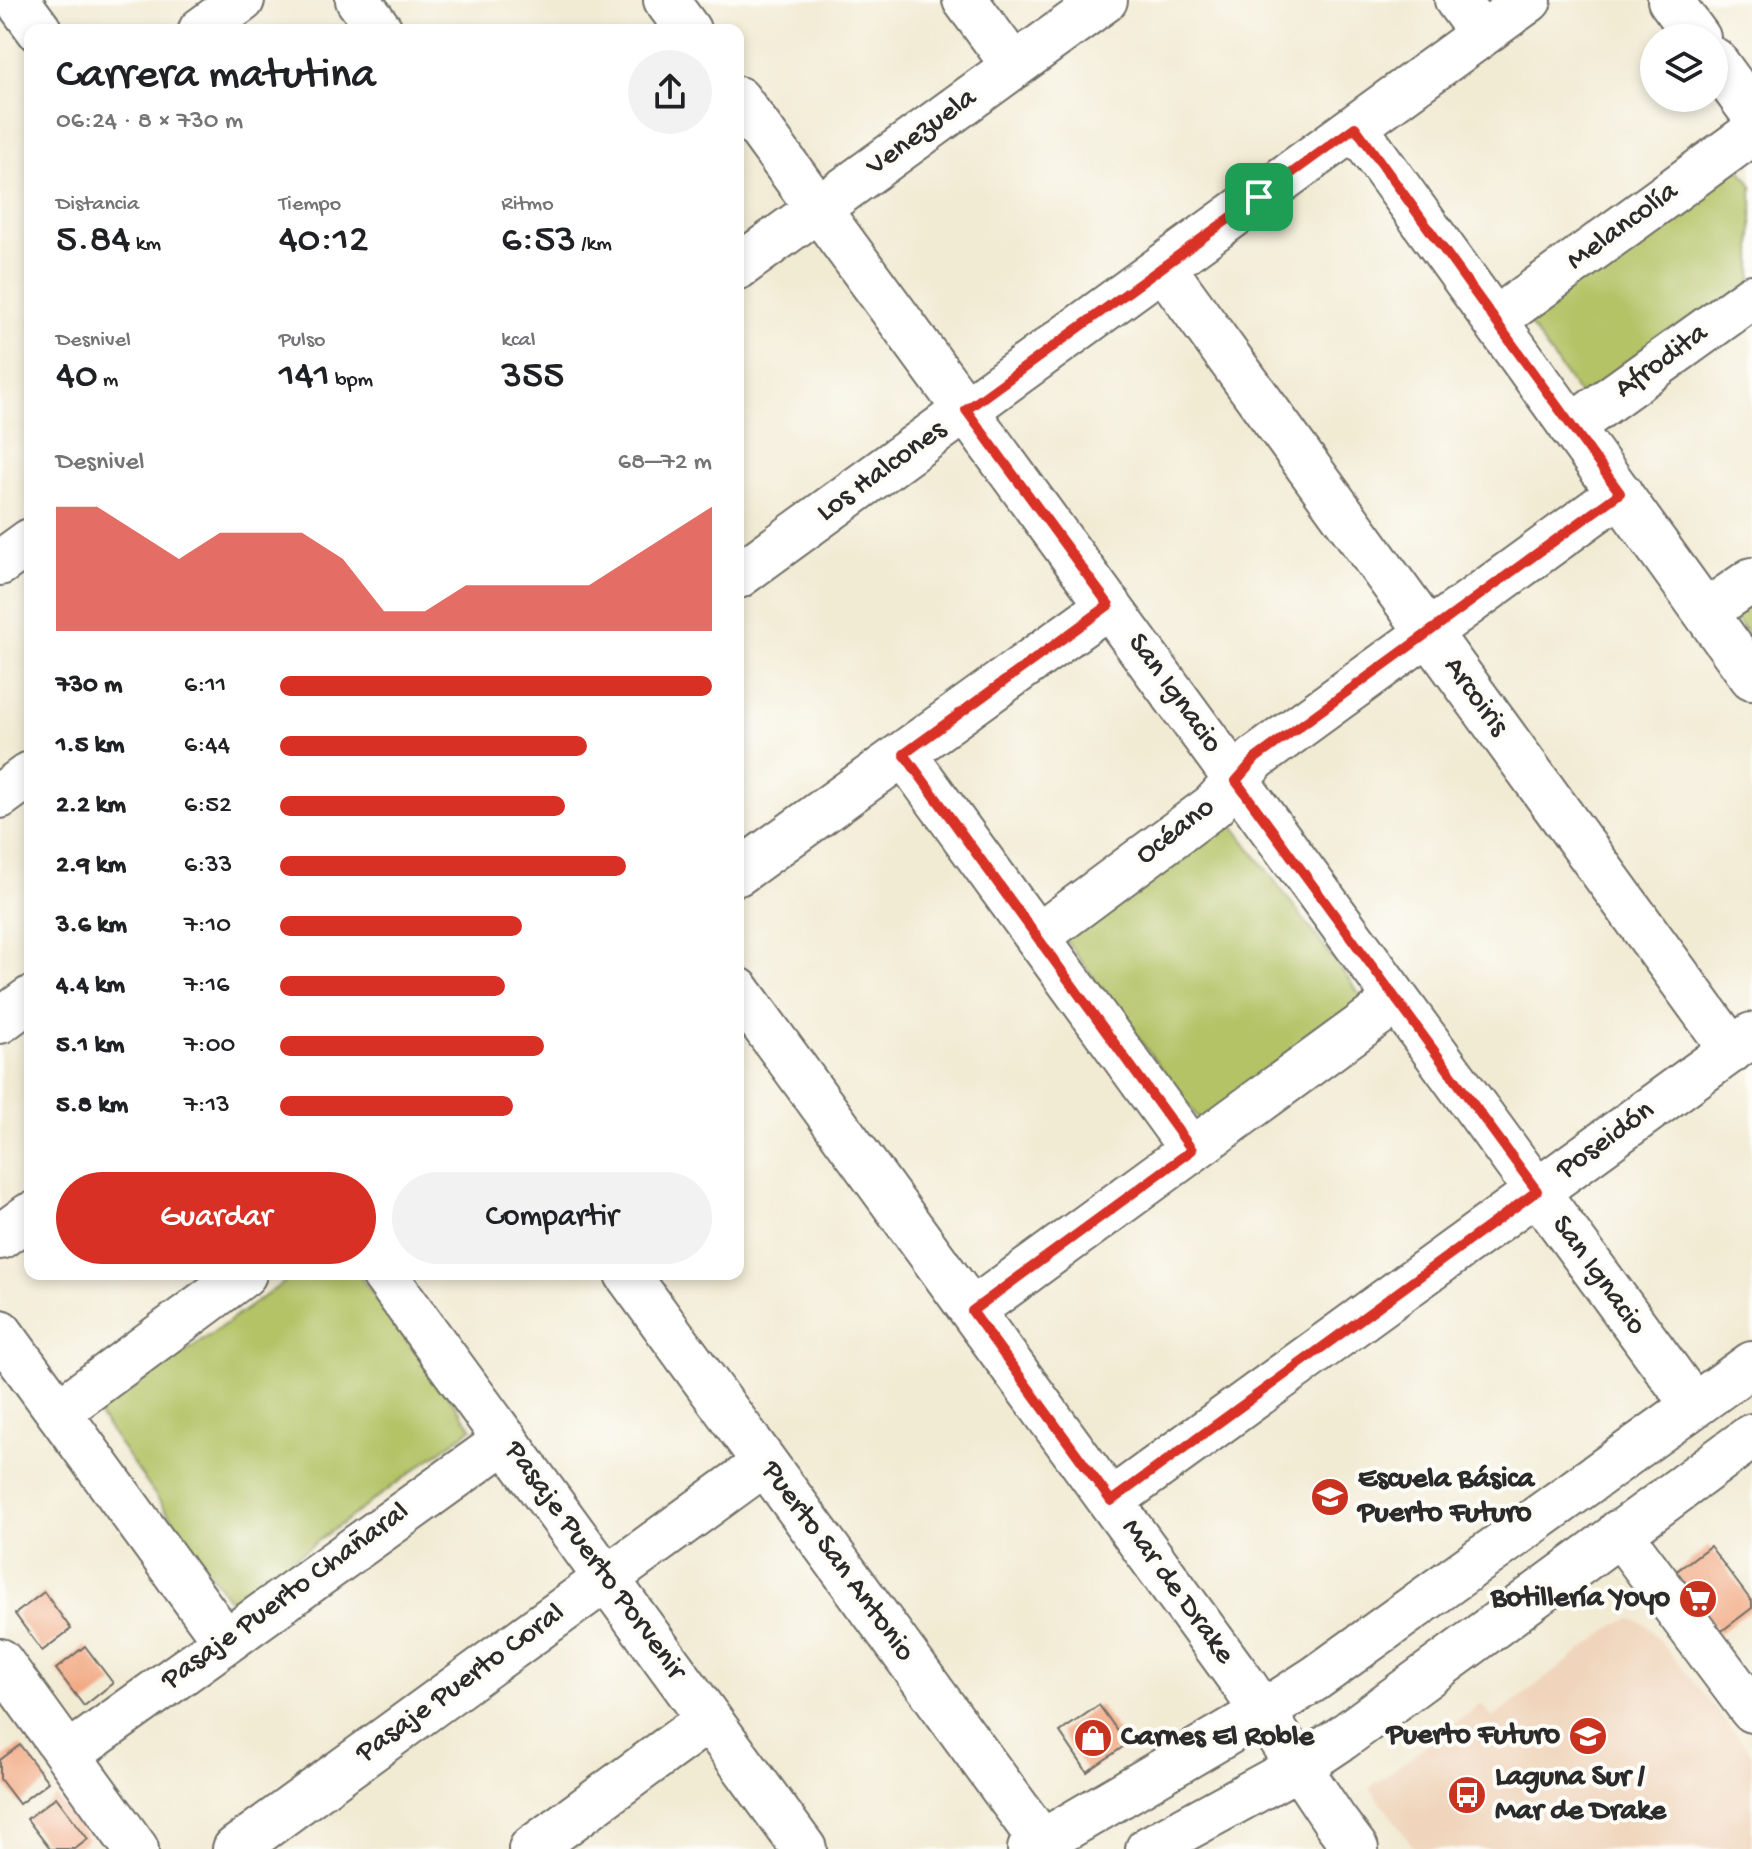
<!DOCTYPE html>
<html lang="es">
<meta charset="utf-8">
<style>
:root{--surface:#fff;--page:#f2f2f2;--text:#202124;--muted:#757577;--accent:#d93025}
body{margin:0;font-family:"Gochi Hand",sans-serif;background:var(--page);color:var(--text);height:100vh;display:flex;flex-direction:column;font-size:30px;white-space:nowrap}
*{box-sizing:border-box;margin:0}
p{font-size:26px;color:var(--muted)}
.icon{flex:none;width:44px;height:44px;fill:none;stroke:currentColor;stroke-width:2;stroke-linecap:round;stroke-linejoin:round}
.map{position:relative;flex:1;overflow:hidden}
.drawer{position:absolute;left:24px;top:24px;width:720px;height:1256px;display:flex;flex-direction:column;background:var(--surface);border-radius:16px;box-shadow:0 4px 12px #0003}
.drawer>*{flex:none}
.buttons{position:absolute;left:1640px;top:24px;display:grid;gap:16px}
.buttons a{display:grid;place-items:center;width:88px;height:88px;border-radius:50%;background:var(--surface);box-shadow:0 4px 12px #0003;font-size:40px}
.pin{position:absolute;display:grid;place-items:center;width:68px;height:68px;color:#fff;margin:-34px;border-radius:16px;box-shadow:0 4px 12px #0006}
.round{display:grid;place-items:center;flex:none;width:84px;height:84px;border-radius:42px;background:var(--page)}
.head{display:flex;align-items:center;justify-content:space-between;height:136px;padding:0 32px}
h1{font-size:44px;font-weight:600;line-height:60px}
.metrics{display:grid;grid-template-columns:repeat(3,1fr);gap:12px;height:136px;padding:8px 32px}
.metrics div{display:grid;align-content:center}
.metrics b{font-size:40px;font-weight:600}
.metrics small{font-size:22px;font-weight:400}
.metrics p{font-size:22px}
.chart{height:224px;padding:16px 32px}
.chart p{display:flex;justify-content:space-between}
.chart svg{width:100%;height:144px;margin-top:8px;fill:var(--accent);opacity:.7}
.button{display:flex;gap:16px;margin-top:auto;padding:16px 32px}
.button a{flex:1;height:92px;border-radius:48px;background:var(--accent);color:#fff;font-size:32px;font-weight:600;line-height:92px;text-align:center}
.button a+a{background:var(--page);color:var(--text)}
ul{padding:0 32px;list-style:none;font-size:26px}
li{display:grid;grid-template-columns:128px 96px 1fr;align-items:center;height:60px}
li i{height:20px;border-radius:10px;background:var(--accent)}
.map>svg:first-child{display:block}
</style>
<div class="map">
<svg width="1752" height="1849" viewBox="0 0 1752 1849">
<rect width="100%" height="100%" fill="#fdfcf7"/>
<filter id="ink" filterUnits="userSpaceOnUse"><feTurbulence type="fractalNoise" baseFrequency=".0125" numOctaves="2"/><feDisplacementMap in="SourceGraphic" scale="16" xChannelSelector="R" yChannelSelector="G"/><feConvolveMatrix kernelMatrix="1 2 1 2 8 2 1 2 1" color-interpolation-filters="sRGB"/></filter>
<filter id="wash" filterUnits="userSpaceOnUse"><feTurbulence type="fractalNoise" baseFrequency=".006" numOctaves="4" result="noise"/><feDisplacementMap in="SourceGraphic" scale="32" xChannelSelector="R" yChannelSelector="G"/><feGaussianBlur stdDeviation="1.8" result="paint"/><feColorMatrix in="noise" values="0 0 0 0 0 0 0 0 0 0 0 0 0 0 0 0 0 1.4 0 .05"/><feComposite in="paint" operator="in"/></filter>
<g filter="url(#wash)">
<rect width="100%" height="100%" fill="#f2ebd4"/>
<path fill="#f0d5bc" d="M 1632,1619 L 1646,1624 L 1752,1754 L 1752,1849 L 1415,1849 L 1370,1788 L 1481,1704 L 1493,1718 L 1618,1623 Z"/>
<path fill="#b4c366" stroke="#707748" stroke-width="2" d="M 1739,167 L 1752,186 L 1752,308 L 1599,423 L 1523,315 Z
M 1752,594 L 1752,639 L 1729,610 Z
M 1226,816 L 1364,1000 L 1201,1122 L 1064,938 Z
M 296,1274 L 358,1274 L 472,1428 L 232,1604 L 98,1414 Z"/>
<g id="blocks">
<path fill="#f2aa85" d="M 1710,1546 L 1752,1602 L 1752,1608 L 1719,1633 L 1674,1573 Z
M 44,1592 L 71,1629 L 42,1651 L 15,1614 Z
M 85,1646 L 113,1683 L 84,1706 L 56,1669 Z
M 1099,1705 L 1127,1744 L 1087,1772 L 1060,1732 Z
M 20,1745 L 48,1782 L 19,1804 L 0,1779 L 0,1760 Z
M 56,1797 L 88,1839 L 75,1849 L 50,1849 L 27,1819 Z"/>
</g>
</g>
<g filter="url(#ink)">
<use href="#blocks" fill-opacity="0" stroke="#716e66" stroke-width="2"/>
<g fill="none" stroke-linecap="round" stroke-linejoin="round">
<g stroke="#716e66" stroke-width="48">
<path id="minor" d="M 17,0 L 39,30
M 358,0 L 380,30
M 666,0 L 688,30
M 965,0 L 1014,66
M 1457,0 L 1482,34
M 1670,0 L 1698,38
M 201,30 L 242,0
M 1714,60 L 1752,112
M 738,99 L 1694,1406
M 1355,127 L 1752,677
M 738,267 L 1105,0
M 1163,267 L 1732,1050
M 1495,320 L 1752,133
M 1571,427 L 1752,297
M 0,563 L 30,541
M 738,576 L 1529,0
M 1706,612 L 1752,580
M 904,754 L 1192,1150
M 0,796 L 30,774
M 738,873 L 1109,605
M 1037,937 L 1213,806 L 1256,758 L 1620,493
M 738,990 L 1245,1686 L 1335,1821 L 1356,1849
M 0,1021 L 30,999
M 0,1237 L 30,1215
M 384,1274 L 804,1849
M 627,1274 L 1047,1849
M 972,1311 L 1397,1000
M 0,1332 L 225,1641
M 58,1412 L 244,1274
M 1111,1501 L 1752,1035
M 1619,1532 L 1752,1710
M 0,1661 L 136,1849
M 68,1755 L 506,1440
M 235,1849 L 765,1463
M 531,1849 L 709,1719
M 1030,1849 L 1263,1712 L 1316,1678 L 1752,1364
M 1148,1849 L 1300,1766 L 1342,1738 L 1752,1436"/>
</g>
<use href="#minor" stroke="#fff" stroke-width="44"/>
</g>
</g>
<g fill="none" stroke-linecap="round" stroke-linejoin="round" filter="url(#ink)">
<g stroke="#fff" stroke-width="16">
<path id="route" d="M 1355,127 L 1620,493 L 1256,758 L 1236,781 L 1537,1191 L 1111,1501 L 972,1311 L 1192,1150 L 904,754 L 1109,605 L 966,410 Z"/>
</g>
<use href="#route" stroke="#d93025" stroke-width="10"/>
</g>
<defs>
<g id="school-disc" transform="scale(2)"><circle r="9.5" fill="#c8321e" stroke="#fdfcf7"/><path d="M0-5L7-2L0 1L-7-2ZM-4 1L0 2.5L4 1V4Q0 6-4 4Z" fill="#fff"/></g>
<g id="supermarket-disc" transform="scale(2)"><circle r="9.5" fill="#c8321e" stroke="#fdfcf7"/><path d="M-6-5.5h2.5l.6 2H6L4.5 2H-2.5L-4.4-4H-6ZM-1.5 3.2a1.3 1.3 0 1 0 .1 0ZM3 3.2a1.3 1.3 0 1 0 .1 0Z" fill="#fff"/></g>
<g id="shop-disc" transform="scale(2)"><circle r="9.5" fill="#c8321e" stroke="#fdfcf7"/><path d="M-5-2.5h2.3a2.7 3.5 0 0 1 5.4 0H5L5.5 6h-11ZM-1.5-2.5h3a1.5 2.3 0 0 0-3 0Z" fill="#fff"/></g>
<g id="bus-disc" transform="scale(2)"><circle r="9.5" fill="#c8321e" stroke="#fdfcf7"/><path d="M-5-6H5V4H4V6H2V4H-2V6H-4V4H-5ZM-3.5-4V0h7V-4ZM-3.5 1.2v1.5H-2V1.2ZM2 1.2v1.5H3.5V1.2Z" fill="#fff"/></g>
</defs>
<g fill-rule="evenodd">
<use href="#school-disc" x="1330" y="1497"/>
<use href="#supermarket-disc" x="1698" y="1599"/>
<use href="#school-disc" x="1588" y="1736"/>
<use href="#shop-disc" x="1093" y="1738"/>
<use href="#bus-disc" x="1467" y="1795"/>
</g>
<g text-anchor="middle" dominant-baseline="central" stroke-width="8" stroke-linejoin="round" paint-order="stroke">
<g font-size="30" fill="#2b2b2b" stroke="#fdfcf7">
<text transform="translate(922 133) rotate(-36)">Venezuela</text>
<text transform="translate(1623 227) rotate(-36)">Melancolía</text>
<text transform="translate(1662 362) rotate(-36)">Afrodita</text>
<text transform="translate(882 472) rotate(-36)">Los Halcones</text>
<text transform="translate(1174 694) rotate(54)">San Ignacio</text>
<text transform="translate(1475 697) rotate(54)">Arcoiris</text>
<text transform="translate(1176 832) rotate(-38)">Océano</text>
<text transform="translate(1606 1141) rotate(-36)">Poseidón</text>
<text transform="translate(1598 1276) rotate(54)">San Ignacio</text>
<text transform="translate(594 1561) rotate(54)">Pasaje Puerto Porvenir</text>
<text transform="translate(837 1562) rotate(54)">Puerto San Antonio</text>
<text transform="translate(1177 1592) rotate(54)">Mar de Drake</text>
<text transform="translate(286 1597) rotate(-36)">Pasaje Puerto Chañaral</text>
<text transform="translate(461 1684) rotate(-36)">Pasaje Puerto Coral</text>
</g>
<g font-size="30" font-weight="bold" fill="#2b2b2b" stroke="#fdfcf7" text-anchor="start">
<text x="1358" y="1480">Escuela Básica<tspan x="1358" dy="34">Puerto Futuro</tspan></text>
<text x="1670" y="1599" text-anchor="end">Botillería Yoyo</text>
<text x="1560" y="1736" text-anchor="end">Puerto Futuro</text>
<text x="1121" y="1738">Carnes El Roble</text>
<text x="1495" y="1778">Laguna Sur /<tspan x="1495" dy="34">Mar de Drake</tspan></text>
</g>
</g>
</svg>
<div class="buttons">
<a><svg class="icon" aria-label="layers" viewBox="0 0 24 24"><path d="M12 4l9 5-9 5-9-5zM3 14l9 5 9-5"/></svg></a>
</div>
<div class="pin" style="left:1259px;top:197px;background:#1e9e55"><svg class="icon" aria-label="arrive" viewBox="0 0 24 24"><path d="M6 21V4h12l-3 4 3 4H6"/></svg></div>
<section class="drawer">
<div class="head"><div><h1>Carrera matutina</h1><p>06:24 · 8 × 730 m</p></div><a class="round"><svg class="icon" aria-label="share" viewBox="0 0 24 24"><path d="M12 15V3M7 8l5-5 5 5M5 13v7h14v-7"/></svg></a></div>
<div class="metrics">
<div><p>Distancia</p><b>5.84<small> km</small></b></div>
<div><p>Tiempo</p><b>40:12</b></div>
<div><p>Ritmo</p><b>6:53<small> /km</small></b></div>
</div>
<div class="metrics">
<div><p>Desnivel</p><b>40<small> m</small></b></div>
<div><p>Pulso</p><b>141<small> bpm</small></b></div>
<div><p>kcal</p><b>355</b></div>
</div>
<div class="chart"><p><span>Desnivel</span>68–72 m</p>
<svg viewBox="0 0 160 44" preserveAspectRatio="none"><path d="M0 44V6L10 6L20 14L30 22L40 14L50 14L60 14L70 22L80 38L90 38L100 30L110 30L120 30L130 30L140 22L150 14L160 6V44z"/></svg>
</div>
<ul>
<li><b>730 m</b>6:11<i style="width:100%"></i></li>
<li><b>1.5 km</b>6:44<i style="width:71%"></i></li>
<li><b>2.2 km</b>6:52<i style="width:66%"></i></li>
<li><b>2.9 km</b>6:33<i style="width:80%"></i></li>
<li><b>3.6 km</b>7:10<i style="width:56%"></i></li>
<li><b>4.4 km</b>7:16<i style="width:52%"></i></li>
<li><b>5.1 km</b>7:00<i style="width:61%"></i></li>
<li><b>5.8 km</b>7:13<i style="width:54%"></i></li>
</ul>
<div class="button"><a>Guardar</a><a>Compartir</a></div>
</section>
</div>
